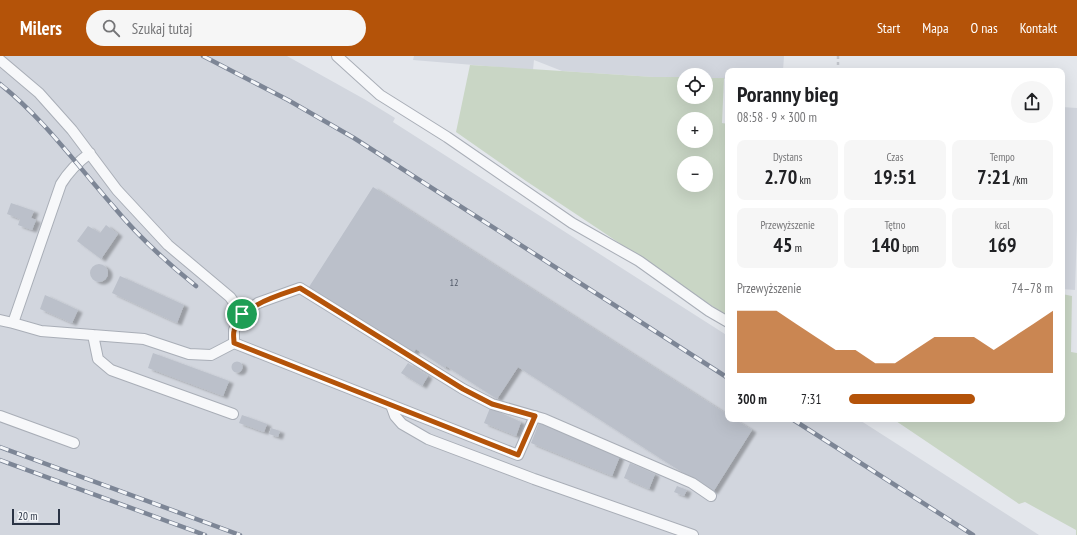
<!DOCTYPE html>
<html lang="pl">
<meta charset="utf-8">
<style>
:root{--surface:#fff;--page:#f6f6f6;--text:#202124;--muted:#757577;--accent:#b45309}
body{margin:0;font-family:"PT Sans Narrow",sans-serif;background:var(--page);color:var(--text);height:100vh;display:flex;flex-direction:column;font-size:15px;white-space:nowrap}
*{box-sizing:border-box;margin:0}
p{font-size:13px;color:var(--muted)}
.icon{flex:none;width:22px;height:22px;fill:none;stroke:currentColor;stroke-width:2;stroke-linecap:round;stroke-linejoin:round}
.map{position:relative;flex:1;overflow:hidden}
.details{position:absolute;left:725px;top:12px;width:340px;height:354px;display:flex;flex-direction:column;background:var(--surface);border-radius:8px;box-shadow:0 4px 16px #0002}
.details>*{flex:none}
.fabs{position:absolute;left:677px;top:12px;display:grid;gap:8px}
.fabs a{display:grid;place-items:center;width:36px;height:36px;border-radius:50%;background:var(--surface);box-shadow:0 4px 16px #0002;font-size:20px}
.scale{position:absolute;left:12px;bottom:10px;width:48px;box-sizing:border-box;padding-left:4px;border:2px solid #2b3445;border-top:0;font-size:11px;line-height:14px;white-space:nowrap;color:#2b3445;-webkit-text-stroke:3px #f4f6f9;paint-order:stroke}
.pin{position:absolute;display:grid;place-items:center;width:34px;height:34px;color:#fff;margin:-17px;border:2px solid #fff;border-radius:50%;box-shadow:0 1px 4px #0007}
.round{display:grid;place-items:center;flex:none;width:42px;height:42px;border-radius:21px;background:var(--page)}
.headline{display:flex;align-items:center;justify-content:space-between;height:68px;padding:0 12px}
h1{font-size:22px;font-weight:700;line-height:30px}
.metrics{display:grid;grid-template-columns:repeat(3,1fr);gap:6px;height:68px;padding:4px 12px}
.metrics div{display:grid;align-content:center;border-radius:8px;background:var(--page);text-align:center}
.metrics b{font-size:20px;font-weight:700}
.metrics small{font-size:11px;font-weight:400}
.metrics p{font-size:11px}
.chart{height:112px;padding:8px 12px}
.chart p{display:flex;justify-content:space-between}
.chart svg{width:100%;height:72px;margin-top:4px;fill:var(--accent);opacity:.7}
ul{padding:0 12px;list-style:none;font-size:13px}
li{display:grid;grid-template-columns:64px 48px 1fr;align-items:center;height:30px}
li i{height:10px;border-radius:5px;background:var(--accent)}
header{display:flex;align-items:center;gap:24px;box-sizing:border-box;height:56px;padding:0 20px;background:var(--accent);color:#fff}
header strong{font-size:19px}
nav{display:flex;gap:22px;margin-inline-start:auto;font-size:14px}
.search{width:280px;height:36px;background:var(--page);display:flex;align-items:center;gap:10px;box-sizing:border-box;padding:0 14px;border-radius:22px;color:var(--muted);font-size:15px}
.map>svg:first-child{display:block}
</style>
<header>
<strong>Milers</strong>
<div class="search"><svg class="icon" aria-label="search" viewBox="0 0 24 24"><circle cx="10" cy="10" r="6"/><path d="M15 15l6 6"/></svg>Szukaj tutaj</div>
<nav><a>Start</a><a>Mapa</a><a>O nas</a><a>Kontakt</a></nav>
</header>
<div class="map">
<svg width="1077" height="479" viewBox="0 0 1077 479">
<defs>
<filter id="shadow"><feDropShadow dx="4.5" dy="2.5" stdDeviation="1" flood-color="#0004"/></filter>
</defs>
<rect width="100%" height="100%" fill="#e4e7ec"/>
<path fill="#d2d6de" d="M 0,0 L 287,0 L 364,43 L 395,62 L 393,66 L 728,280 L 728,363 L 858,363 L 1039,479 L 0,479 Z
M 414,0 L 784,0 L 783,15 L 728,15 L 728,52 L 725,52 L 728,23 L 706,22 L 706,19 L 684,19 L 684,21 L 653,21 L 562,15 L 534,4 L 533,14 L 413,4 Z
M 1062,51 L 1077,52 L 1077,173 L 1075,234 L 1062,233 Z"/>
<path fill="#c9d6c5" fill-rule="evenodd" d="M 470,9 L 653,21 L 684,21 L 684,41 L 706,41 L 706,22 L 724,22 L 722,67 L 728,68 L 728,260 L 698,241 L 600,174 L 526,125 L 456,76 ZM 684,63 L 706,63 L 706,85 L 684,85 ZM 684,107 L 706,107 L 706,129 L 684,129 Z
M 1062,238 L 1072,240 L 1071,296 L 1077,297 L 1077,479 L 1076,479 L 1076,474 L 1025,446 L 1019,448 L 893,363 L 1062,363 Z"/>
<path fill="#bbc0ca" filter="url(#shadow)" d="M 727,32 L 728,33 L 728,52 L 725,52 Z
M 373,131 L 728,359 L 728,363 L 734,363 L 752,374 L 713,436 L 518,311 L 497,343 L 446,310 L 445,312 L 416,293 L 413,297 L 309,231 Z
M 11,147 L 34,155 L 31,162 L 36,164 L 32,174 L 18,169 L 20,163 L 7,158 Z
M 106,169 L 118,178 L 101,203 L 77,185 L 88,170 L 100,177 Z
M90 217a9 9 0 1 1 18 0a9 9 0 1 1-18 0Z
M 120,220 L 184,249 L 177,267 L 112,237 Z
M 45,239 L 78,254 L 72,267 L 40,253 Z
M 153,297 L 229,325 L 223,340 L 148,312 Z
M231.5 311a5.5 5.5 0 1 1 11 0a5.5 5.5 0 1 1-11 0Z
M 408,307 L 428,320 L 422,330 L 401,317 Z
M 490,352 L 521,366 L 516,380 L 484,367 Z
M 242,359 L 267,368 L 264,376 L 239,367 Z
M 539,367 L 620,400 L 612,420 L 531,387 Z
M 271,372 L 280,375 L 278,381 L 269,378 Z
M 630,407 L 655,418 L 649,433 L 624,422 Z
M 677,430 L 687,434 L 684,440 L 674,436 Z"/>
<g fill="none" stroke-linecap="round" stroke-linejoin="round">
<g stroke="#a9aeb7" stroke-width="12">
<path id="lane" d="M 337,0 L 380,39 L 447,81 L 572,167 L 639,205 L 709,255 L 728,266
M 0,4 L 39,37 L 72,74 L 117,134 L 168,189 L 230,241 L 242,258 L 234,274 L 234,287 L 518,399 L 535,360
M 242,258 L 258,247 L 300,232 L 463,333 L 492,348 L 544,363 L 692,427 L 711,440
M 0,264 L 13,267 L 41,275 L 144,283 L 189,298 L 211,299 L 234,287
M 13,267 L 61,128 C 69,115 78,106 90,97
M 93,279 L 98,303 L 111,314 L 233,358
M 391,349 L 395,360 L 402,368 L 428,383 L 534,423 L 693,479
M 0,360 L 74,387"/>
</g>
<path stroke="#c2c5cb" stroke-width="2.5" stroke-dasharray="3 3" stroke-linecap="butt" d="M 838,15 L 838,0"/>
<use href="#lane" stroke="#f7f8fa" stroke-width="10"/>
<g stroke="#7d8696" stroke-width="4.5">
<path id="rail" d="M 203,0 L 288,44 L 354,82 L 728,322
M 0,28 C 44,63 76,108 113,150 C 138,180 166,206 196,230
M 792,363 L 973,479
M 0,391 L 240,479
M 0,404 L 205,479"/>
</g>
<use href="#rail" stroke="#f4f6f9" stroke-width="3" stroke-dasharray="9" stroke-linecap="butt"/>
</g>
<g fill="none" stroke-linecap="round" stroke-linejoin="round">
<g stroke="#fff" stroke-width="8">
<path id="route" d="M 300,232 L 463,333 L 492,348 L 535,360 L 518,399 L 234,287 C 234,283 233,278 234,275 C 238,250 280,239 300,232 Z"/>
</g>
<use href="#route" stroke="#b45309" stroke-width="5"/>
</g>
<g text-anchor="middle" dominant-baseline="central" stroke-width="3" stroke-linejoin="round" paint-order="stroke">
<g font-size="10" fill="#4f5766">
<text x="454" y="226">12</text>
</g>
</g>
</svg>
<div class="fabs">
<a><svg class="icon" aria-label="locate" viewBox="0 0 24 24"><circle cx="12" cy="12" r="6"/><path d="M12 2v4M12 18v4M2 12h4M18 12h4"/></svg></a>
<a>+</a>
<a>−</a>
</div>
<div class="scale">20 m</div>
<div class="pin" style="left:242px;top:258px;background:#1e9e55"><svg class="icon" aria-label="arrive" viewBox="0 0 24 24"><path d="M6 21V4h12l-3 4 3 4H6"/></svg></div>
<section class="details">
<div class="headline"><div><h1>Poranny bieg</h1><p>08:58 · 9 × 300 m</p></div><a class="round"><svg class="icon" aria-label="share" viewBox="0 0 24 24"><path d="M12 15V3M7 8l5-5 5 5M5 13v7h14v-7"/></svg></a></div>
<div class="metrics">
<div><p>Dystans</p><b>2.70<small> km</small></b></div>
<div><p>Czas</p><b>19:51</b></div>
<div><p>Tempo</p><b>7:21<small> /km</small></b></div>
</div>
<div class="metrics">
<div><p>Przewyższenie</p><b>45<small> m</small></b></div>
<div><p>Tętno</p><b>140<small> bpm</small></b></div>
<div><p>kcal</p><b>169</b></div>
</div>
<div class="chart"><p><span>Przewyższenie</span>74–78 m</p>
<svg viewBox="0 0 160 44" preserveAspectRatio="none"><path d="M0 44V6L10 6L20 6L30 14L40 22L50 30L60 30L70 38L80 38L90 30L100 22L110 22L120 22L130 30L140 22L150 14L160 6V44z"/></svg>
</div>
<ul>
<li><b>300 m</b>7:31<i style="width:62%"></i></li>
</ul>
</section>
</div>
